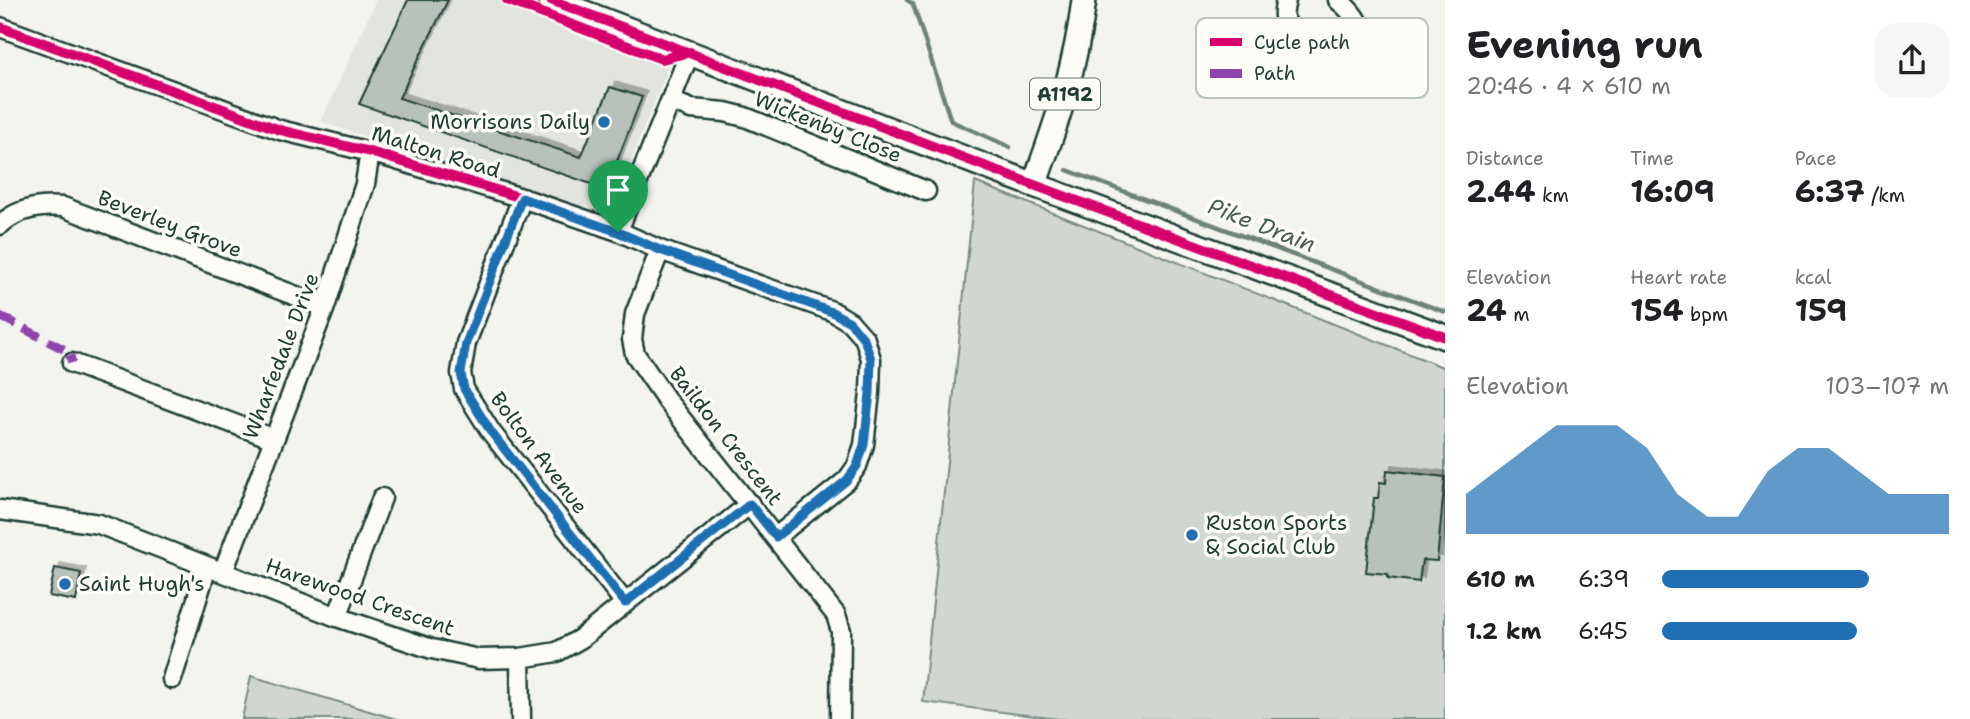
<!DOCTYPE html>
<meta charset="utf-8">
<style>
:root{--surface:#fff;--page:#f6f6f6;--text:#202124;--muted:#757577;--accent:#1f6fb2}
body{margin:0;font-family:"Shantell Sans",sans-serif;background:var(--page);color:var(--text);height:100vh;display:flex;flex-direction:column;font-size:26px;white-space:nowrap}
*{box-sizing:border-box;margin:0}
p{font-size:23px;color:var(--muted)}
.icon{flex:none;width:38px;height:38px;fill:none;stroke:currentColor;stroke-width:2;stroke-linecap:round;stroke-linejoin:round}
.map{position:relative;flex:1;overflow:hidden}
.details{display:flex;flex-direction:column;background:var(--surface);width:525px}
.details>*{flex:none}
.pin{position:absolute;display:grid;place-items:center;width:60px;height:60px;color:#fff;margin:-72px -30px;border-radius:50% 50% 50% 0;rotate:-45deg;box-shadow:0 0 7px #0007}
.pin .icon{rotate:45deg}
.round{display:grid;place-items:center;flex:none;width:74px;height:74px;border-radius:21px;background:var(--page)}
.head{display:flex;align-items:center;justify-content:space-between;height:119px;padding:0 21px}
h1{font-size:38px;font-weight:700;line-height:52px}
.stats{display:grid;grid-template-columns:repeat(3,1fr);gap:10px;height:119px;padding:7px 21px}
.stats div{display:grid;align-content:center}
.stats b{font-size:30px;font-weight:700}
.stats small{font-size:19px;font-weight:400}
.stats p{font-size:19px}
.chart{height:196px;padding:14px 21px}
.chart p{display:flex;justify-content:space-between}
.chart svg{width:100%;height:126px;margin-top:7px;fill:var(--accent);opacity:.7}
ul{padding:0 21px;list-style:none;font-size:23px}
li{display:grid;grid-template-columns:112px 84px 1fr;align-items:center;height:52px}
li i{height:18px;border-radius:9px;background:var(--accent)}
main{display:flex;flex:1;min-height:0}
.map>svg:first-child{display:block}
</style>
<main>
<div class="map">
<svg width="1445" height="719" viewBox="0 0 1445 719">
<defs>
<filter id="shadow"><feDropShadow dx="5" dy="-5" stdDeviation="0" flood-color="#0004"/></filter>
</defs>
<rect width="100%" height="100%" fill="#f4f4ef"/>
<filter id="ink" filterUnits="userSpaceOnUse"><feTurbulence type="fractalNoise" baseFrequency=".0143" numOctaves="2"/><feDisplacementMap in="SourceGraphic" scale="14" xChannelSelector="R" yChannelSelector="G"/><feConvolveMatrix kernelMatrix="1 2 1 2 8 2 1 2 1" color-interpolation-filters="sRGB"/></filter>
<g filter="url(#ink)">
<path fill="#e2e5df" d="M 376,0 L 512,0 L 671,61 L 609,215 L 321,122 Z"/>
<path fill="#d1d6d1" stroke="#788a82" stroke-width="2" d="M 975,182 L 1445,368 L 1445,719 L 1058,719 L 923,702 Z
M 251,676 L 396,719 L 242,719 Z"/>
<g fill="none" stroke-linecap="round" stroke-linejoin="round">
<path stroke="#6e8179" stroke-width="4.5" d="M 907,0 L 913,4 L 951,121 L 1010,147
M 1067,170 L 1445,312"/>
</g>
<path fill="#b9c1bb" stroke="#1f3d34" stroke-width="2" filter="url(#shadow)" d="M 408,0 L 448,0 L 399,98 L 581,157 L 610,87 L 642,97 L 606,189 L 359,104 Z
M 1387,470 L 1445,477 L 1437,561 L 1422,560 L 1419,582 L 1388,578 L 1388,574 L 1366,572 L 1374,498 L 1378,498 L 1380,482 L 1386,483 Z
M 55,568 L 81,573 L 76,601 L 49,596 Z"/>
<g fill="none" stroke-linecap="round" stroke-linejoin="round">
<g stroke="#1f3d34" stroke-width="23">
<path id="minor" d="M 1286,0 C 1285,5 1283,11 1284,16 C 1287,32 1318,60 1336,59 C 1342,59 1350,55 1354,50 C 1370,31 1353,12 1338,0
M 0,27 L 280,130 L 370,152 L 522,198 L 618,231 L 660,250 L 832,311 L 850,322 L 865,339 L 871,359 L 870,393 L 864,445 L 857,466 L 847,480 L 776,537
M 671,101 L 691,109 L 725,112 L 745,117 L 926,191
M 522,198 L 466,343 L 461,373 L 464,389 L 491,432 L 625,603
M 0,225 C 17,209 40,205 63,207 L 325,307
M 618,231 L 690,52
M 660,250 L 635,314 L 632,339 L 635,354 L 668,402 L 836,615 L 841,631 L 840,719
M 72,363 L 274,439
M 0,510 L 99,524 L 337,617 L 432,649 L 479,659 L 520,658 L 557,652 L 580,639 L 750,504
M 223,572 L 325,307 L 365,184 L 370,152
M 337,617 L 382,498
M 520,658 L 521,719
M 172,679 L 207,567"/>
</g>
<g stroke="#1f3d34" stroke-width="28">
<path id="major" d="M 551,0 L 1034,185 L 1445,337
M 1034,185 C 1057,122 1076,67 1084,0"/>
</g>
<use href="#minor" stroke="#fdfcf7" stroke-width="18"/>
<use href="#major" stroke="#fdfcf7" stroke-width="23"/>
<path stroke="#8e44ad" stroke-width="9" stroke-dasharray="18 9" stroke-linecap="butt" d="M 0,316 L 69,352 L 72,363"/>
<g stroke="#fdfcf7" stroke-width="15">
<path id="cycleway" d="M 507,0 L 662,59 L 690,52
M 551,0 L 1034,185 L 1445,337
M 0,27 L 280,130 L 370,152 L 522,198 L 618,231 L 660,250 L 832,311 L 850,322 L 865,339 L 871,359 L 870,393 L 864,445 L 857,466 L 847,480 L 776,537"/>
</g>
<use href="#cycleway" stroke="#d6006c" stroke-width="10"/>
</g>
</g>
<g fill="none" stroke-linecap="round" stroke-linejoin="round" filter="url(#ink)">
<g stroke="#fff" stroke-width="14">
<path id="route" d="M 522,198 L 618,232 L 660,250 L 832,312 L 850,322 L 864,339 L 871,359 L 870,393 L 864,445 L 857,466 L 847,480 L 776,537 L 750,504 L 625,603 L 491,432 L 464,389 L 461,373 L 466,343 Z"/>
</g>
<use href="#route" stroke="#1f6fb2" stroke-width="9"/>
</g>
<g fill="#1f6fb2" stroke="#fdfcf7" stroke-width="2.5">
<circle cx="604" cy="122" r="7"/>
<circle cx="1192" cy="535" r="7"/>
<circle cx="65" cy="584" r="7"/>
</g>
<g text-anchor="middle" dominant-baseline="central" stroke-width="7" stroke-linejoin="round" paint-order="stroke">
<rect fill="#fdfcf7" stroke="#62766e" stroke-width="2" x="1030" y="78.5" width="70" height="31" rx="5"/>
<g font-size="19" font-weight="bold" fill="#1f3d34">
<text x="1065" y="94">A1192</text>
</g>
<g font-size="21" fill="#1f3d34" stroke="#fdfcf7" text-anchor="start">
<text x="590" y="122" text-anchor="end">Morrisons Daily</text>
<text x="1206" y="523">Ruston Sports<tspan x="1206" dy="24">&amp; Social Club</tspan></text>
<text x="79" y="584">Saint Hugh's</text>
</g>
<g font-size="21" fill="#1f3d34" stroke="#fdfcf7">
<text transform="translate(828 127) rotate(22)">Wickenby Close</text>
<text transform="translate(436 152) rotate(17)">Malton Road</text>
<text transform="translate(170 224) rotate(21)">Beverley Grove</text>
<text transform="translate(281 356) rotate(-69)">Wharfedale Drive</text>
<text transform="translate(726 436) rotate(52)">Baildon Crescent</text>
<text transform="translate(539 453) rotate(53)">Bolton Avenue</text>
<text transform="translate(360 597) rotate(19)">Harewood Crescent</text>
</g>
<g font-size="23" font-style="italic" fill="#475f56" stroke="#fdfcf7">
<text transform="translate(1262 225) rotate(21)">Pike Drain</text>
</g>
</g>
<rect x="1196" y="18" width="232" height="80" rx="10" fill="#fdfcf7" stroke="#bac3bc" stroke-width="2"/>
<rect x="1210" y="38" width="32" height="8" fill="#d6006c"/>
<rect x="1210" y="69" width="32" height="9" fill="#8e44ad"/>
<g font-size="19" fill="#1f3d34">
<text x="1254" y="49">Cycle path</text>
<text x="1254" y="80">Path</text>
</g>
</svg>
<div class="pin" style="left:618px;top:232px;background:#1e9e55"><svg class="icon" aria-label="arrive" viewBox="0 0 24 24"><path d="M6 21V4h12l-3 4 3 4H6"/></svg></div>
</div>
<section class="details">
<div class="head"><div><h1>Evening run</h1><p>20:46 · 4 × 610 m</p></div><a class="round"><svg class="icon" aria-label="share" viewBox="0 0 24 24"><path d="M12 15V3M7 8l5-5 5 5M5 13v7h14v-7"/></svg></a></div>
<div class="stats">
<div><p>Distance</p><b>2.44<small> km</small></b></div>
<div><p>Time</p><b>16:09</b></div>
<div><p>Pace</p><b>6:37<small> /km</small></b></div>
</div>
<div class="stats">
<div><p>Elevation</p><b>24<small> m</small></b></div>
<div><p>Heart rate</p><b>154<small> bpm</small></b></div>
<div><p>kcal</p><b>159</b></div>
</div>
<div class="chart"><p><span>Elevation</span>103–107 m</p>
<svg viewBox="0 0 160 44" preserveAspectRatio="none"><path d="M0 44V30L10 22L20 14L30 6L40 6L50 6L60 14L70 30L80 38L90 38L100 22L110 14L120 14L130 22L140 30L150 30L160 30V44z"/></svg>
</div>
<ul>
<li><b>610 m</b>6:39<i style="width:72%"></i></li>
<li><b>1.2 km</b>6:45<i style="width:68%"></i></li>
</ul>
</section>
</main>
